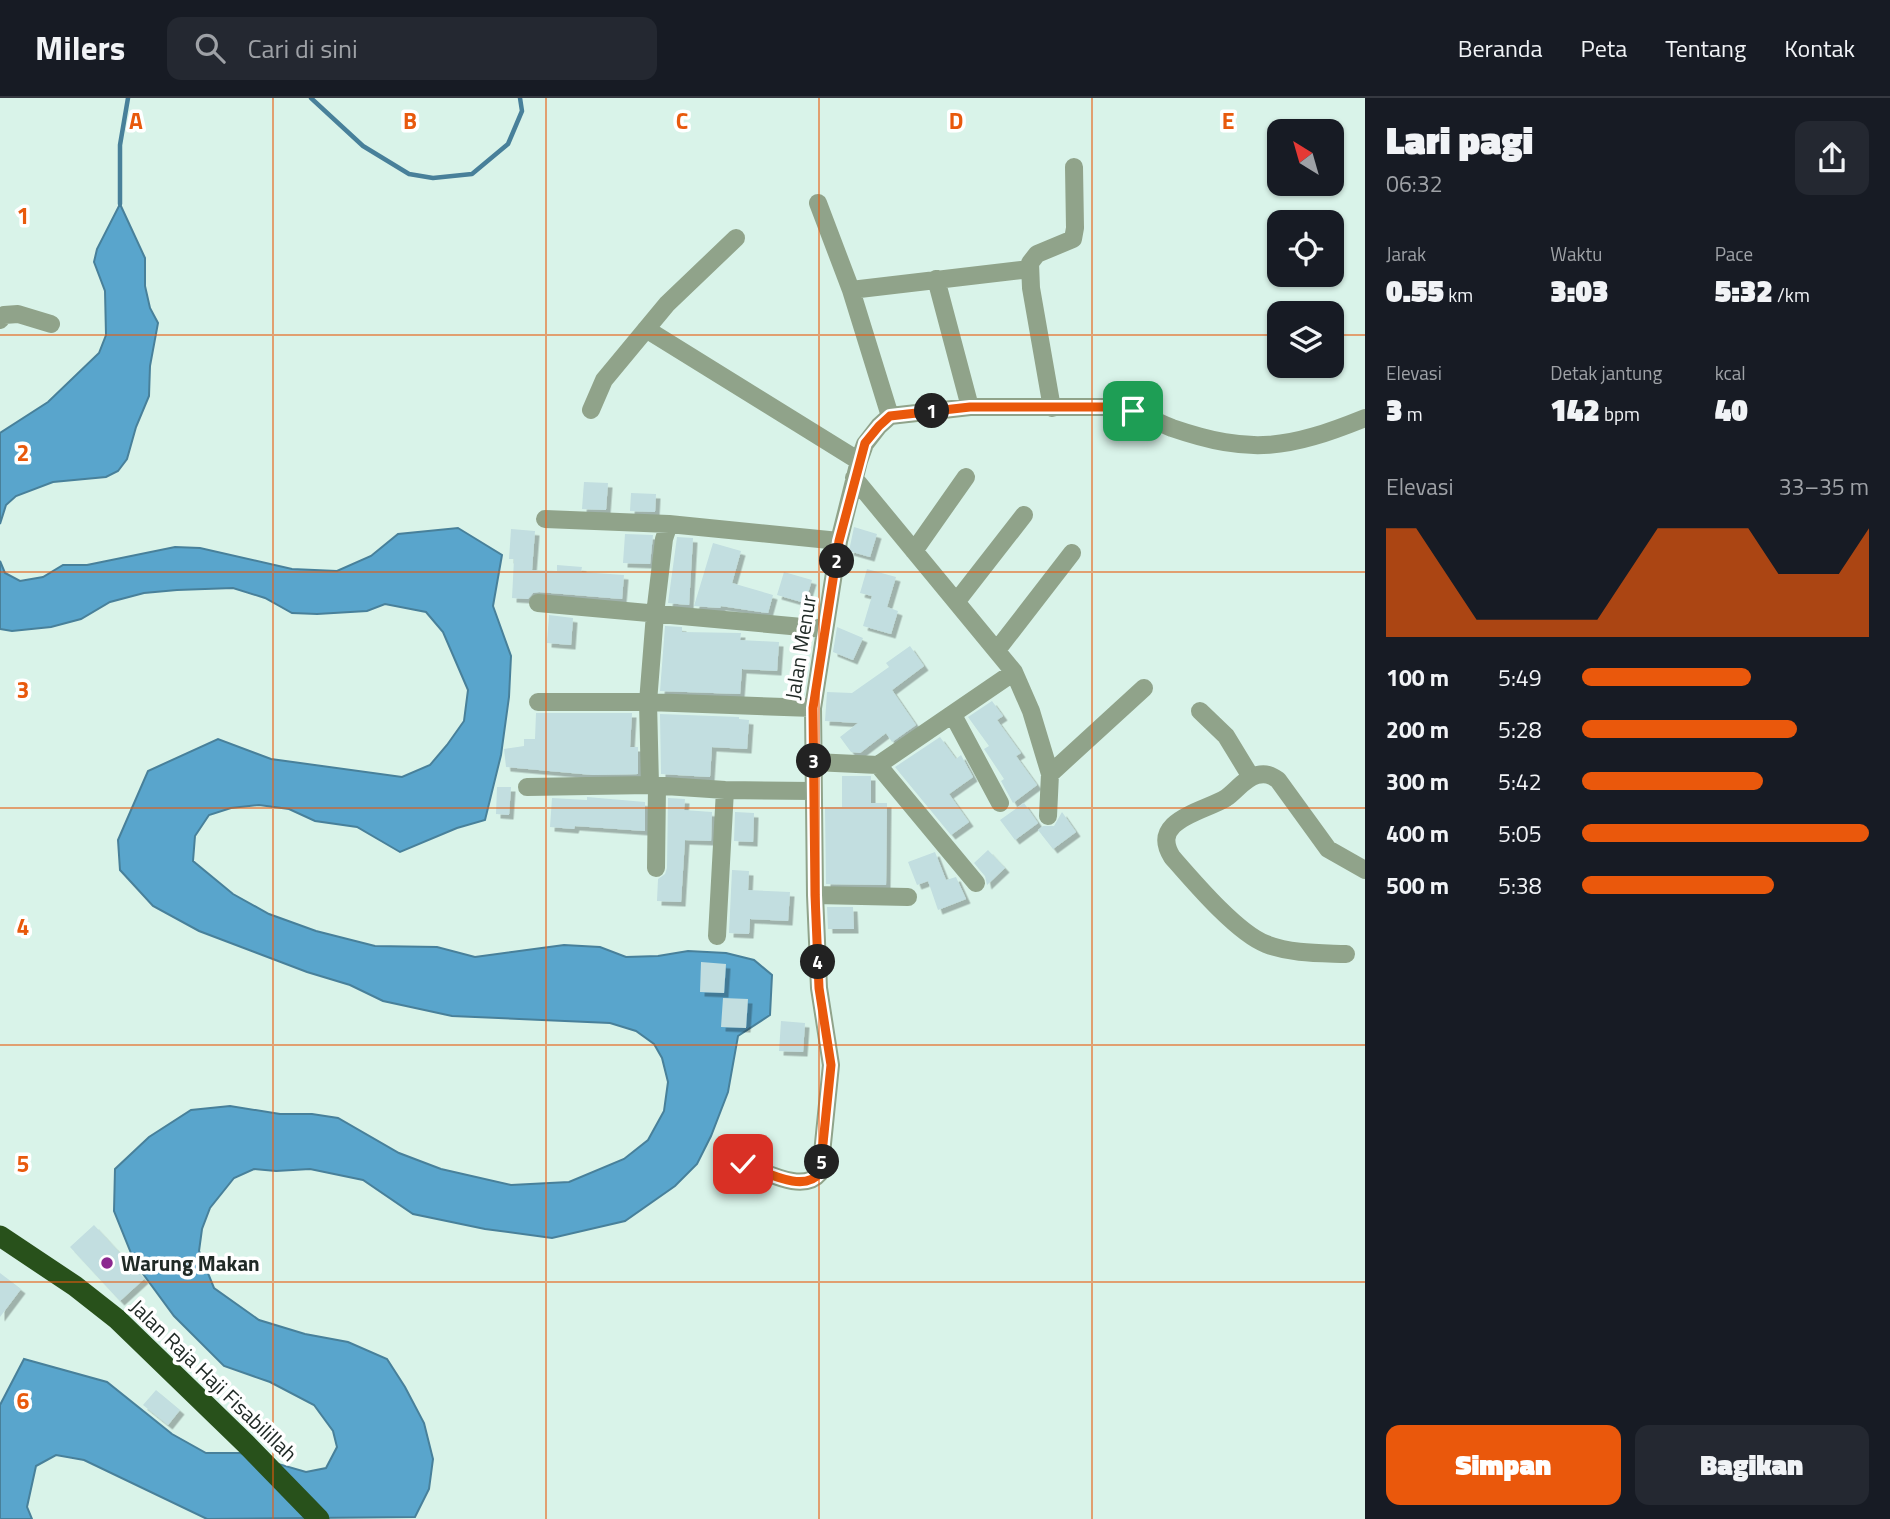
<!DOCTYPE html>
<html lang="id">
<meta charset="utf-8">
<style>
:root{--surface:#171b24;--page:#242831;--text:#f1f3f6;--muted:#9ea1a6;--line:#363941;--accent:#ea580c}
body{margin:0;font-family:"Titillium Web",sans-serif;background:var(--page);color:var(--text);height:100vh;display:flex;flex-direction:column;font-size:26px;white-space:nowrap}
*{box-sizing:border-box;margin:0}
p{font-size:23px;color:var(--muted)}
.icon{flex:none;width:38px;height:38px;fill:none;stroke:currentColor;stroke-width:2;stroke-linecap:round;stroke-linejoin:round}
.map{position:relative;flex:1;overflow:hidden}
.panel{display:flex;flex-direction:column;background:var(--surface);width:525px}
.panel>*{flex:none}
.needle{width:46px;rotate:323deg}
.fabs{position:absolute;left:1267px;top:21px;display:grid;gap:14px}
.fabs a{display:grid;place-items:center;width:77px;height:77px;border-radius:14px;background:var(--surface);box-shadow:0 2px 5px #0004;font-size:35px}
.pin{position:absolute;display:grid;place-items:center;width:60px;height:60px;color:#fff;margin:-30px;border-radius:14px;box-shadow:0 4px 10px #0006}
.km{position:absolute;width:35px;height:35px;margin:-18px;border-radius:50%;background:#222;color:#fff;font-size:19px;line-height:35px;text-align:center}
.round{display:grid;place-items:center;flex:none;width:74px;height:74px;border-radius:14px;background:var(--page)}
.headline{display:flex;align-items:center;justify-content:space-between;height:119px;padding:0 21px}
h1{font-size:38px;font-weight:800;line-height:52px}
.stats{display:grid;grid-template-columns:repeat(3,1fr);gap:10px;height:119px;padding:7px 21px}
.stats div{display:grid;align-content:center}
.stats b{font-size:30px;font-weight:800}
.stats small{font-size:19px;font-weight:400}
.stats p{font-size:19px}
.chart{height:196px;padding:14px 21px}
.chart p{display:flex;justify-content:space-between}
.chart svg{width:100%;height:126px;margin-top:7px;fill:var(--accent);opacity:.7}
.action{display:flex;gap:14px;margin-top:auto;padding:14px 21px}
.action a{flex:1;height:80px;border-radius:14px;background:var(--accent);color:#fff;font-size:28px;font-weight:800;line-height:80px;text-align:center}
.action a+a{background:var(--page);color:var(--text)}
ul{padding:0 21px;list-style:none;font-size:23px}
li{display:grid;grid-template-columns:112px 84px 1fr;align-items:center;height:52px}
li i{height:18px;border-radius:9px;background:var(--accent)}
header{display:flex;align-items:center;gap:42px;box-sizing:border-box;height:98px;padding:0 35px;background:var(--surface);border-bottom:2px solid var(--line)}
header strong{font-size:33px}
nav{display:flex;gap:38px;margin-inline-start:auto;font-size:24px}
.search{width:490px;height:63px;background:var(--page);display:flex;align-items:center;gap:18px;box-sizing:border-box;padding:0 24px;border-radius:14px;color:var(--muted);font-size:26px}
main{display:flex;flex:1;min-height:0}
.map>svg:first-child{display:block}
</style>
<header>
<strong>Milers</strong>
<div class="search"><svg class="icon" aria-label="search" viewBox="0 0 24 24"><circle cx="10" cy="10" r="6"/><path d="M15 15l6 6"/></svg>Cari di sini</div>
<nav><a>Beranda</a><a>Peta</a><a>Tentang</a><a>Kontak</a></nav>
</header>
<main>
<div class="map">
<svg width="1365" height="1421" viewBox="0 0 1365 1421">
<defs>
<filter id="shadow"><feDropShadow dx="4.5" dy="4.5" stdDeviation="0" flood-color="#0004"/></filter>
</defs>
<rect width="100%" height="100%" fill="#d9f3e9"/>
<path fill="#59a5cc" stroke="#48809a" stroke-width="2" d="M 120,106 L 145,160 L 145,188 L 150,210 L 158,225 L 150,268 L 149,298 L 136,329 L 127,361 L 118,373 L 106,379 L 53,384 L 16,398 L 6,407 L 0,426 L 0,335 L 48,304 L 99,255 L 106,237 L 105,193 L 94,164 L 97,151 Z
M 458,430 L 502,457 L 493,508 L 511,558 L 509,599 L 501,657 L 485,722 L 457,730 L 400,754 L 357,729 L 315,723 L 289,711 L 259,707 L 231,710 L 209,717 L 195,738 L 193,763 L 233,796 L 269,816 L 316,833 L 375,848 L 437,849 L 475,859 L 564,847 L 600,849 L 626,859 L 658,858 L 688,853 L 726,855 L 754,862 L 772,877 L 770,917 L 738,938 L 728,994 L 711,1038 L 697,1066 L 675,1088 L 625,1123 L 552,1140 L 485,1131 L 413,1116 L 363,1082 L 310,1071 L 276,1073 L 254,1071 L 234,1080 L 210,1110 L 202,1131 L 199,1153 L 214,1190 L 259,1222 L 305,1236 L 348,1244 L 387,1261 L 405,1289 L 424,1325 L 433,1361 L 429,1391 L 415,1419 L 207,1421 L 84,1362 L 56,1357 L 36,1368 L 27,1409 L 32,1421 L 0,1421 L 0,1307 L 24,1261 L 107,1284 L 172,1336 L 206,1355 L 240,1355 L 306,1374 L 326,1370 L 337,1349 L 333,1333 L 314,1307 L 270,1284 L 224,1268 L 174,1218 L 135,1165 L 114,1113 L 115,1071 L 149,1039 L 191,1012 L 230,1008 L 280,1016 L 312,1016 L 338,1020 L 399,1055 L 441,1071 L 511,1087 L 569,1084 L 624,1061 L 648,1042 L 664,1013 L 668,984 L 662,960 L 654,946 L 636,933 L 610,925 L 452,918 L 383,903 L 350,887 L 307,874 L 199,833 L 153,808 L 120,772 L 118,742 L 148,673 L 218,641 L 271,661 L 402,679 L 430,667 L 447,647 L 464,623 L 468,592 L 443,534 L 426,514 L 385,506 L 367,513 L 317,516 L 292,515 L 265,500 L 233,490 L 177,492 L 144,495 L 110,504 L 81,521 L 51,529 L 12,533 L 0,531 L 0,463 L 5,475 L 20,483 L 43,479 L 63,467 L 87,467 L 175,449 L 200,450 L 292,471 L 337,473 L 371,458 L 398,436 Z"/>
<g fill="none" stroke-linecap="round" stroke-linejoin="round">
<path stroke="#48809a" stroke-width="4.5" d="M 311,0 L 363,48 L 409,76 L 433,80 L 472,76 L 508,46 L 522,13 L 520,0
M 120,106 L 120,47 L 128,0"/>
</g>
<path fill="#c2dee0" filter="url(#shadow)" d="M 584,384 L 608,385 L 606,412 L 582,411 Z
M 631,395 L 656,396 L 655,414 L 630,413 Z
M 854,429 L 877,436 L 870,459 L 849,453 Z
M 511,431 L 535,433 L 532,472 L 557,473 L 557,467 L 582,469 L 581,474 L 624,477 L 622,501 L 539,494 L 533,495 L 528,501 L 512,500 L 514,461 L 509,461 Z
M 625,436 L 653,437 L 650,466 L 623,465 Z
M 677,439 L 693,440 L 689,507 L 668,505 Z
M 713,445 L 741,453 L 732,485 L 773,497 L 768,515 L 721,508 L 720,510 L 694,508 Z
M 867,471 L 896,479 L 887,509 L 898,513 L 891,536 L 863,528 L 872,498 L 860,495 Z
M 784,474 L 812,482 L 805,505 L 777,497 Z
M 549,517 L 573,520 L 571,547 L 547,545 Z
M 665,528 L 682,529 L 682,534 L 741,535 L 740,542 L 779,544 L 777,573 L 742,571 L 740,596 L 660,593 Z
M 837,529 L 863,540 L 853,562 L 833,554 Z
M 910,548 L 924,568 L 892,592 L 916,627 L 892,644 L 886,635 L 860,655 L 851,654 L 840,639 L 858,625 L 825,623 L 827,594 L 852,595 L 889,569 L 886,565 Z
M 992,603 L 1003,618 L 997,622 L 1021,655 L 1016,658 L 1037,687 L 1013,705 L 1001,683 L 1004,681 L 984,651 L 989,648 L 968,619 Z
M 536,615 L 632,615 L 630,649 L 638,649 L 638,676 L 593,677 L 506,669 L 504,651 L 524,648 L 524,641 L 535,641 Z
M 660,616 L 739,619 L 739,621 L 749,622 L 747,651 L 712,649 L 710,679 L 661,676 Z
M 940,639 L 956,661 L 961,657 L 973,679 L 949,696 L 969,724 L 951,737 L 895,669 Z
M 842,678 L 871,678 L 871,705 L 887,705 L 886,787 L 826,786 L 825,709 L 842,709 Z
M 497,689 L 511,689 L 509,717 L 496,716 Z
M 587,699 L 645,704 L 645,733 L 575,728 L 574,731 L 550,729 L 552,700 L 587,702 Z
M 668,700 L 685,701 L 684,712 L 712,714 L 711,743 L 685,742 L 681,804 L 657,803 L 658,781 L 665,776 L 667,770 Z
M 1024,705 L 1038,725 L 1015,742 L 1000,722 Z
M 735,714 L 754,715 L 753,744 L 734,743 Z
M 1062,714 L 1076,734 L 1053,751 L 1038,732 L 1043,728 L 1054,728 Z
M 988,752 L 1005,770 L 987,787 L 985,778 L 974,765 Z
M 935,754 L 946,782 L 956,779 L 966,801 L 938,812 L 928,783 L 917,787 L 908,764 Z
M 732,772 L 749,773 L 748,792 L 790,794 L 788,823 L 750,821 L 749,836 L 729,835 Z
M 827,809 L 853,809 L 854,831 L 828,831 Z
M 701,864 L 726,866 L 724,895 L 700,894 Z
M 723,900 L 748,901 L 746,930 L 721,929 Z
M 781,923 L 805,925 L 803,954 L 779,953 Z
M 94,1127 L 144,1181 L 120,1203 L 70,1149 Z
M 0,1175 L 21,1191 L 0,1219 Z
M 156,1292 L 180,1312 L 168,1327 L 143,1307 Z"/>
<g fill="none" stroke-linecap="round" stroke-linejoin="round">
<path stroke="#90a38a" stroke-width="18" d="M 818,105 L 851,192 L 890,318
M 936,181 L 970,309
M 851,192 L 1030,171
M 0,222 L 4,217 L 18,216 L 51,226
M 646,231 L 859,363
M 1052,310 L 1031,190 L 1030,165 L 1037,156 L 1073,141 L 1075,130 L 1074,69
M 591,312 L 604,282 L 667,206 L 736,140
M 854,380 L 1014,574 L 1031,613 L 1050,676 L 1048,718
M 545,421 L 669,426 L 839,443
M 914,453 L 966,379
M 957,503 L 1024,417
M 538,505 L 824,531
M 997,552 L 1072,455
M 538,604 L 648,604 L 813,610
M 1200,613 L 1226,638 L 1251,679
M 953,617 L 1000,705
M 814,664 L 878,667 L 1014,574
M 878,667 L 976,785
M 1050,676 L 1144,590
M 650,687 L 648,604 L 655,516 L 664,441 L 669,426
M 527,689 L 650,687 L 725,692 L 813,693
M 656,770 L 657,688
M 815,797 L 908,799
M 717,838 L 725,692
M 1346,856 C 1319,855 1292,856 1266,846 C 1237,835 1193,783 1172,759 C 1149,722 1203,714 1226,700 C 1236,693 1245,680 1257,677 C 1266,675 1271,677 1278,682 L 1328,751 L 1365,772
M 743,1066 C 765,1073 803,1096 820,1075 L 831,967 L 819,890 L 815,797 L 813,610 L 839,443 L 859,363 L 865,346 L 879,328 L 890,318 L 970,309 L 1117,309 C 1137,312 1154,323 1172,330 C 1251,357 1288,351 1365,320"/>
<path stroke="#28511b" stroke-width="21" d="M 0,1138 L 75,1188 L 117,1221 L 246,1346 L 319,1421"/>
</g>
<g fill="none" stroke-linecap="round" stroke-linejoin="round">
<g stroke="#fff" stroke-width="14">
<path id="route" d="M 743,1066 C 765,1073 803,1096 820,1075 L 831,967 L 819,890 L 815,797 L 813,610 L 839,443 L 865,345 L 879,328 L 890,318 L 970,309 L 1117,309 L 1133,313"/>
</g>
<use href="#route" stroke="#ea580c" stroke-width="9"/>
</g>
<path fill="none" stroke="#e8590c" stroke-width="2" stroke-opacity="0.55" d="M 273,0 L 273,1421M 546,0 L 546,1421M 819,0 L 819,1421M 1092,0 L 1092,1421M 0,237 L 1279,237M 1332,237 L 1365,237M 0,474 L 1365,474M 0,710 L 1365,710M 0,947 L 1365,947M 0,1184 L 1365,1184"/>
<circle fill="#8b278f" stroke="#fff" stroke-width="2.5" cx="107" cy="1165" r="7"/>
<g text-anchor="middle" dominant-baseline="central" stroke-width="7" stroke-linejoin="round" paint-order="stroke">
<g font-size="21" fill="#202a26" stroke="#fff">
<text transform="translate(800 549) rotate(-81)">Jalan Menur</text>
<text transform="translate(214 1282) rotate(44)">Jalan Raja Haji Fisabilillah</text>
</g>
<g font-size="21" font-weight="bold" fill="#202a26" stroke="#fff" text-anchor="start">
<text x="121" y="1165">Warung Makan</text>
</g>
</g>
<g font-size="23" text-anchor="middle" font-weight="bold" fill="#e8590c" stroke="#fff" stroke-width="7" stroke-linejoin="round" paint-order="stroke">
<text x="136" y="31">A</text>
<text x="410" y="31">B</text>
<text x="682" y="31">C</text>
<text x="956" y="31">D</text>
<text x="1228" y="31">E</text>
<text x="23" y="126">1</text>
<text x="23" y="363">2</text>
<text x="23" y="600">3</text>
<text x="23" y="837">4</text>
<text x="23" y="1074">5</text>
<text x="23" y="1311">6</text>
</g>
</svg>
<div class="fabs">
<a><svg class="needle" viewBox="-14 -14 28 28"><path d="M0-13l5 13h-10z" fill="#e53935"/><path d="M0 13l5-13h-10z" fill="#9ea1a6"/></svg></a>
<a><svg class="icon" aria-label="locate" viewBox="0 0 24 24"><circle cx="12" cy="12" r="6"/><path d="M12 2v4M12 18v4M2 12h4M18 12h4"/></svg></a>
<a><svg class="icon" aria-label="layers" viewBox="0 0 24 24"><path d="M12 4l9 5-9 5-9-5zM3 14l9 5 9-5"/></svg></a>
</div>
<div class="pin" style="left:1133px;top:313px;background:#1e9e55"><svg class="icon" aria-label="arrive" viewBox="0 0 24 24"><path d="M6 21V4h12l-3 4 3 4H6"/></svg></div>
<div class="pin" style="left:743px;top:1066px;background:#d93025"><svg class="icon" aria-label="check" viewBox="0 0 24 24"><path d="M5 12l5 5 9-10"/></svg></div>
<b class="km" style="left:932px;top:313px">1</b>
<b class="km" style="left:837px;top:463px">2</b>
<b class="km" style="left:814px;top:663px">3</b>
<b class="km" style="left:818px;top:864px">4</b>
<b class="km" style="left:822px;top:1064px">5</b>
</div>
<section class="panel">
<div class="headline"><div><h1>Lari pagi</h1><p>06:32</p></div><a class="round"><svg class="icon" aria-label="share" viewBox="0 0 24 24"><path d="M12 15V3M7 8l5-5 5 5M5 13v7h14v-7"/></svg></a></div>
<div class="stats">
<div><p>Jarak</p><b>0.55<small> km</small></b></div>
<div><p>Waktu</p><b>3:03</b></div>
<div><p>Pace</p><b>5:32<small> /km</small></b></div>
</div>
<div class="stats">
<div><p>Elevasi</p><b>3<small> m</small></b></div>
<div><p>Detak jantung</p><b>142<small> bpm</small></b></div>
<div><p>kcal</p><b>40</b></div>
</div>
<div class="chart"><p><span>Elevasi</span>33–35 m</p>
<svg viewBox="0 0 160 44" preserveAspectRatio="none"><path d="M0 44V6L10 6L20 22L30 38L40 38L50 38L60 38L70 38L80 22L90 6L100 6L110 6L120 6L130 22L140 22L150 22L160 6V44z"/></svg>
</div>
<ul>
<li><b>100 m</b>5:49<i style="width:59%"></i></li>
<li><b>200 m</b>5:28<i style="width:75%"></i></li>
<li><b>300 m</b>5:42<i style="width:63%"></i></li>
<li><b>400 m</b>5:05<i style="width:100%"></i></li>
<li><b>500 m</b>5:38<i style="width:67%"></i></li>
</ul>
<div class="action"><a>Simpan</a><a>Bagikan</a></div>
</section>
</main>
